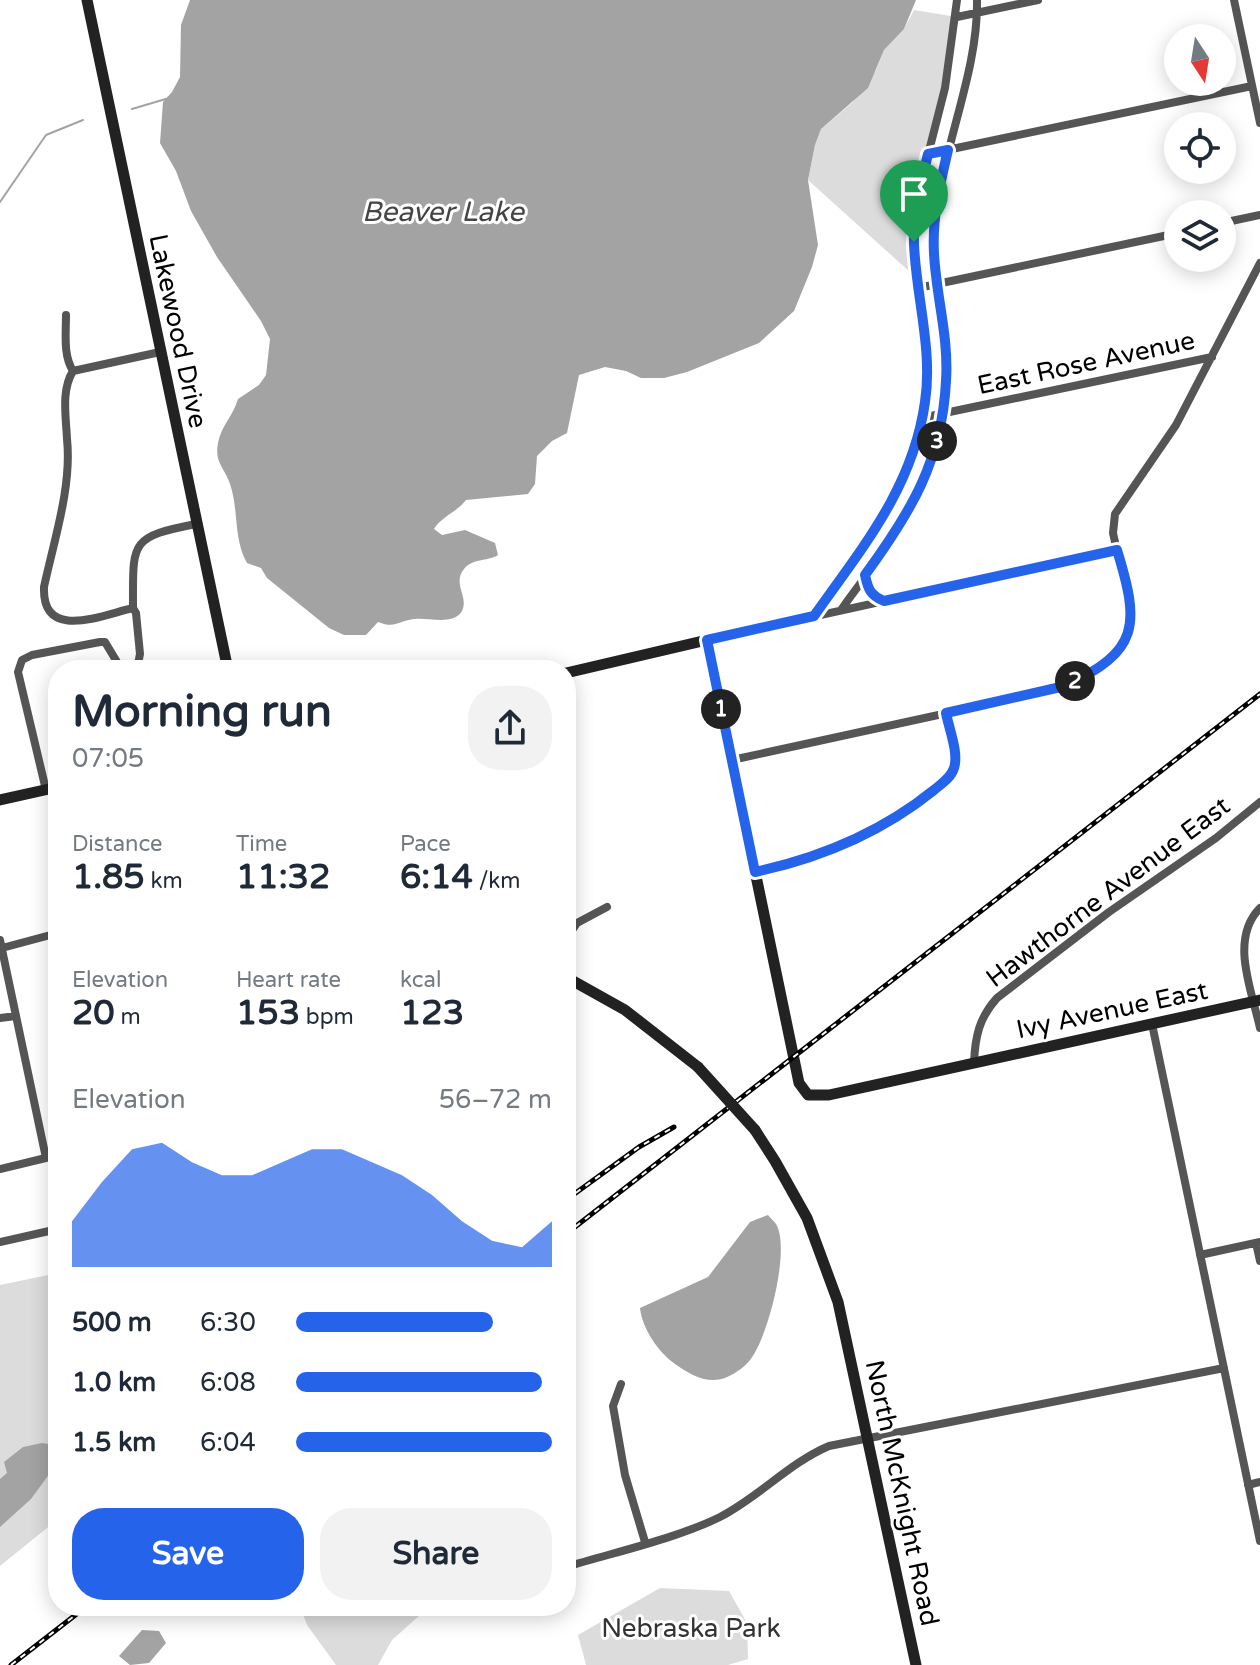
<!DOCTYPE html>
<meta charset="utf-8">
<style>
:root{--surface:#fff;--page:#f2f2f3;--text:#1f2937;--muted:#747a83;--accent:#2563eb}
body{margin:0;font-family:"Varela Round",sans-serif;background:var(--page);color:var(--text);height:100vh;display:flex;flex-direction:column;font-size:30px;white-space:nowrap}
*{box-sizing:border-box;margin:0}
p{font-size:26px;color:var(--muted)}
.icon{flex:none;width:44px;height:44px;fill:none;stroke:currentColor;stroke-width:2;stroke-linecap:round;stroke-linejoin:round}
.map{position:relative;flex:1;overflow:hidden}
.drawer{position:absolute;left:48px;top:660px;width:528px;height:956px;display:flex;flex-direction:column;background:var(--surface);border-radius:32px;box-shadow:0 4px 20px #0003}
.drawer>*{flex:none}
.needle{width:52px;rotate:168deg}
.controls{position:absolute;left:1164px;top:24px;display:grid;gap:16px}
.controls a{display:grid;place-items:center;width:72px;height:72px;border-radius:50%;background:var(--surface);box-shadow:0 4px 20px #0003;font-size:40px}
.pin{position:absolute;display:grid;place-items:center;width:68px;height:68px;color:#fff;margin:-82px -34px;border-radius:50% 50% 50% 0;rotate:-45deg;box-shadow:0 0 8px #0007}
.pin .icon{rotate:45deg}
.km{position:absolute;width:40px;height:40px;margin:-20px;border-radius:50%;background:#222;color:#fff;font-size:22px;line-height:40px;text-align:center}
.round{display:grid;place-items:center;flex:none;width:84px;height:84px;border-radius:32px;background:var(--page)}
.headline{display:flex;align-items:center;justify-content:space-between;height:136px;padding:0 24px}
h1{font-size:44px;font-weight:800;line-height:60px}
.stats{display:grid;grid-template-columns:repeat(3,1fr);gap:12px;height:136px;padding:8px 24px}
.stats div{display:grid;align-content:center}
.stats b{font-size:34px;font-weight:800}
.stats small{font-size:22px;font-weight:400}
.stats p{font-size:22px}
.chart{height:224px;padding:16px 24px}
.chart p{display:flex;justify-content:space-between}
.chart svg{width:100%;height:144px;margin-top:8px;fill:var(--accent);opacity:.7}
.primary-button{display:flex;gap:16px;margin-top:auto;padding:16px 24px}
.primary-button a{flex:1;height:92px;border-radius:32px;background:var(--accent);color:#fff;font-size:32px;font-weight:800;line-height:92px;text-align:center}
.primary-button a+a{background:var(--page);color:var(--text)}
ul{padding:0 24px;list-style:none;font-size:26px}
li{display:grid;grid-template-columns:128px 96px 1fr;align-items:center;height:60px}
li i{height:20px;border-radius:10px;background:var(--accent)}
.map>svg:first-child{display:block}
</style>
<div class="map">
<svg width="1260" height="1665" viewBox="0 0 1260 1665">
<rect width="100%" height="100%" fill="#fff"/>
<path fill="#dcdcdc" d="M 914,10 L 957,17 L 916,202 L 911,273 L 808,180 L 815,145 L 821,129 L 853,102 L 876,70 L 884,50 L 904,29 Z
M 58,1273 L 58,1519 L 0,1566 L 0,1285 Z
M 660,1588 L 729,1591 L 747,1623 L 748,1659 L 728,1665 L 586,1665 L 578,1635 Z
M 300,1606 L 430,1606 L 392,1640 L 378,1665 L 336,1665 L 307,1625 Z"/>
<path fill="#a3a3a3" d="M 190,0 L 916,0 L 904,29 L 884,50 L 868,88 L 821,129 L 815,145 L 808,180 L 818,245 L 812,267 L 794,311 L 759,343 L 687,372 L 664,378 L 641,378 L 626,371 L 605,367 L 579,375 L 567,433 L 552,441 L 537,456 L 535,484 L 528,494 L 466,500 C 457,512 442,516 434,529 L 442,535 L 465,530 L 495,543 L 498,555 C 486,562 473,558 464,569 C 452,584 469,596 462,611 C 453,626 428,617 414,619 C 397,621 396,629 378,622 L 366,635 L 344,635 L 329,628 L 267,578 L 261,568 L 247,563 C 233,538 239,510 230,484 C 225,468 214,463 218,443 C 221,426 233,416 238,399 L 259,385 L 266,375 L 270,339 L 261,321 L 217,257 L 191,211 L 176,171 L 160,143 L 163,102 L 172,92 L 180,77 L 181,25 Z
M 768,1215 C 770,1218 774,1221 776,1224 C 791,1248 768,1338 750,1360 C 743,1369 727,1380 714,1380 C 698,1380 687,1372 675,1364 C 658,1352 642,1328 640,1308 L 708,1277 L 750,1222 Z
M 42,1443 L 55,1445 L 58,1462 L 31,1499 L 0,1527 L 0,1479 L 7,1473 L 4,1462 L 23,1447 Z
M 142,1630 L 159,1631 L 166,1643 L 149,1663 L 130,1665 L 119,1656 Z"/>
<g fill="none" stroke-linecap="round" stroke-linejoin="round">
<path stroke="#a3a3a3" stroke-width="2" d="M 132,109 L 169,98
M 0,202 L 46,135 L 83,120"/>
<path stroke="#555" stroke-width="8" d="M 1234,0 L 1260,123
M 957,17 L 1038,0
M 928,154 L 1252,86
M 1222,223 L 1260,215
M 918,288 L 1178,233
M 66,315 C 66,334 63,355 73,371
M 160,352 L 73,371 C 61,390 66,417 67,439 C 72,487 54,540 44,587 C 42,642 102,615 133,608 C 133,542 129,537 196,524
M 921,418 L 1212,357
M 865,575 L 872,596 L 883,601
M 841,610 C 859,584 880,559 897,532 C 931,478 952,411 946,347 C 942,300 930,255 935,208 C 937,194 941,180 945,166 C 957,112 978,56 977,0
M 814,616 L 890,508 L 910,464 L 925,402 L 926,345 L 914,242 L 916,202 L 945,88 L 957,0
M 707,640 L 1117,550
M 128,670 L 138,664 L 140,654 L 136,613 L 133,608
M 732,760 L 1048,691 L 1083,677 L 1097,668 L 1127,640 L 1131,615 L 1113,533 L 1115,514 L 1176,425 L 1260,263
M 52,788 L 58,816
M 46,790 L 18,672 L 22,660 L 32,655 L 100,642 L 105,642 L 120,667 L 126,670
M 755,872 C 820,857 882,832 934,790 C 942,784 951,778 955,768 C 959,752 949,729 946,713
M 1260,908 C 1229,939 1252,991 1260,1028
M 566,939 L 577,923 L 607,907
M 0,940 L 46,1158
M 2,948 L 58,933
M 0,1018 L 16,1016
M 1152,1024 L 1260,1541
M 974,1063 C 975,1037 979,1018 997,998 L 1109,912 L 1216,838 L 1260,802
M 0,1169 L 58,1155
M 0,1242 L 58,1229
M 1256,1243 L 1260,1261
M 1200,1255 L 1260,1242
M 621,1384 L 613,1406 L 625,1475 L 645,1542
M 1248,1485 L 1260,1482
M 566,1567 C 615,1552 675,1539 720,1517 C 759,1497 789,1463 829,1446 L 1224,1368"/>
<path stroke="#222" stroke-width="11" d="M 87,0 L 228,670
M 566,673 L 707,640 L 799,1083 L 808,1095 L 829,1095 L 1260,1000
M 0,800 L 58,787
M 566,977 L 625,1010 L 698,1067
M 755,1130 L 775,1161 L 807,1218 L 838,1302 L 916,1665"/>
<g stroke="#000" stroke-width="5">
<path id="rail" d="M 566,1200 L 639,1147 L 674,1127
M 566,1234 L 1260,694
M 11,1665 L 87,1606"/>
</g>
<use href="#rail" stroke="#fff" stroke-width="2" stroke-dasharray="6" stroke-linecap="butt"/>
<path stroke="#222" stroke-width="11" d="M 698,1067 L 755,1130"/>
</g>
<g fill="none" stroke-linecap="round" stroke-linejoin="round">
<g stroke="#fff" stroke-width="16">
<path id="route" d="M 948,150 C 940,184 932,218 934,253 C 936,296 949,337 946,381 C 942,461 911,512 865,575 C 868,589 870,595 884,601 L 1117,550 C 1140,625 1140,651 1065,686 L 946,713 C 949,729 959,753 954,768 C 951,778 941,784 934,790 C 882,832 820,858 755,872 L 707,640 L 814,616 C 862,548 913,488 925,402 C 933,350 916,296 914,244 C 913,213 921,184 928,154 Z"/>
</g>
<use href="#route" stroke="#2563eb" stroke-width="10"/>
</g>
<g text-anchor="middle" dominant-baseline="central" stroke-width="6" stroke-linejoin="round" paint-order="stroke">
<g font-size="26" fill="#000" stroke="#fff">
<text transform="translate(178 331) rotate(78)">Lakewood Drive</text>
<text transform="translate(1086 363) rotate(-12)">East Rose Avenue</text>
<text transform="translate(1108 892) rotate(-37)">Hawthorne Avenue East</text>
<text transform="translate(1112 1010) rotate(-12)">Ivy Avenue East</text>
<text transform="translate(902 1493) rotate(78)">North McKnight Road</text>
</g>
<g font-size="26" fill="#333" stroke="#fff">
<text x="691" y="1628">Nebraska Park</text>
</g>
<g font-size="28" font-style="italic" fill="#444" stroke="#fff">
<text x="443" y="212">Beaver Lake</text>
</g>
</g>
</svg>
<div class="controls">
<a><svg class="needle" viewBox="-14 -14 28 28"><path d="M0-13l5 13h-10z" fill="#e53935"/><path d="M0 13l5-13h-10z" fill="#747a83"/></svg></a>
<a><svg class="icon" aria-label="locate" viewBox="0 0 24 24"><circle cx="12" cy="12" r="6"/><path d="M12 2v4M12 18v4M2 12h4M18 12h4"/></svg></a>
<a><svg class="icon" aria-label="layers" viewBox="0 0 24 24"><path d="M12 4l9 5-9 5-9-5zM3 14l9 5 9-5"/></svg></a>
</div>
<div class="pin" style="left:914px;top:242px;background:#1e9e55"><svg class="icon" aria-label="arrive" viewBox="0 0 24 24"><path d="M6 21V4h12l-3 4 3 4H6"/></svg></div>
<b class="km" style="left:721px;top:709px">1</b>
<b class="km" style="left:1075px;top:681px">2</b>
<b class="km" style="left:937px;top:441px">3</b>
<section class="drawer">
<div class="headline"><div><h1>Morning run</h1><p>07:05</p></div><a class="round"><svg class="icon" aria-label="share" viewBox="0 0 24 24"><path d="M12 15V3M7 8l5-5 5 5M5 13v7h14v-7"/></svg></a></div>
<div class="stats">
<div><p>Distance</p><b>1.85<small> km</small></b></div>
<div><p>Time</p><b>11:32</b></div>
<div><p>Pace</p><b>6:14<small> /km</small></b></div>
</div>
<div class="stats">
<div><p>Elevation</p><b>20<small> m</small></b></div>
<div><p>Heart rate</p><b>153<small> bpm</small></b></div>
<div><p>kcal</p><b>123</b></div>
</div>
<div class="chart"><p><span>Elevation</span>56–72 m</p>
<svg viewBox="0 0 160 44" preserveAspectRatio="none"><path d="M0 44V30L10 18L20 8L30 6L40 12L50 16L60 16L70 12L80 8L90 8L100 12L110 16L120 22L130 30L140 36L150 38L160 30V44z"/></svg>
</div>
<ul>
<li><b>500 m</b>6:30<i style="width:77%"></i></li>
<li><b>1.0 km</b>6:08<i style="width:96%"></i></li>
<li><b>1.5 km</b>6:04<i style="width:100%"></i></li>
</ul>
<div class="primary-button"><a>Save</a><a>Share</a></div>
</section>
</div>
